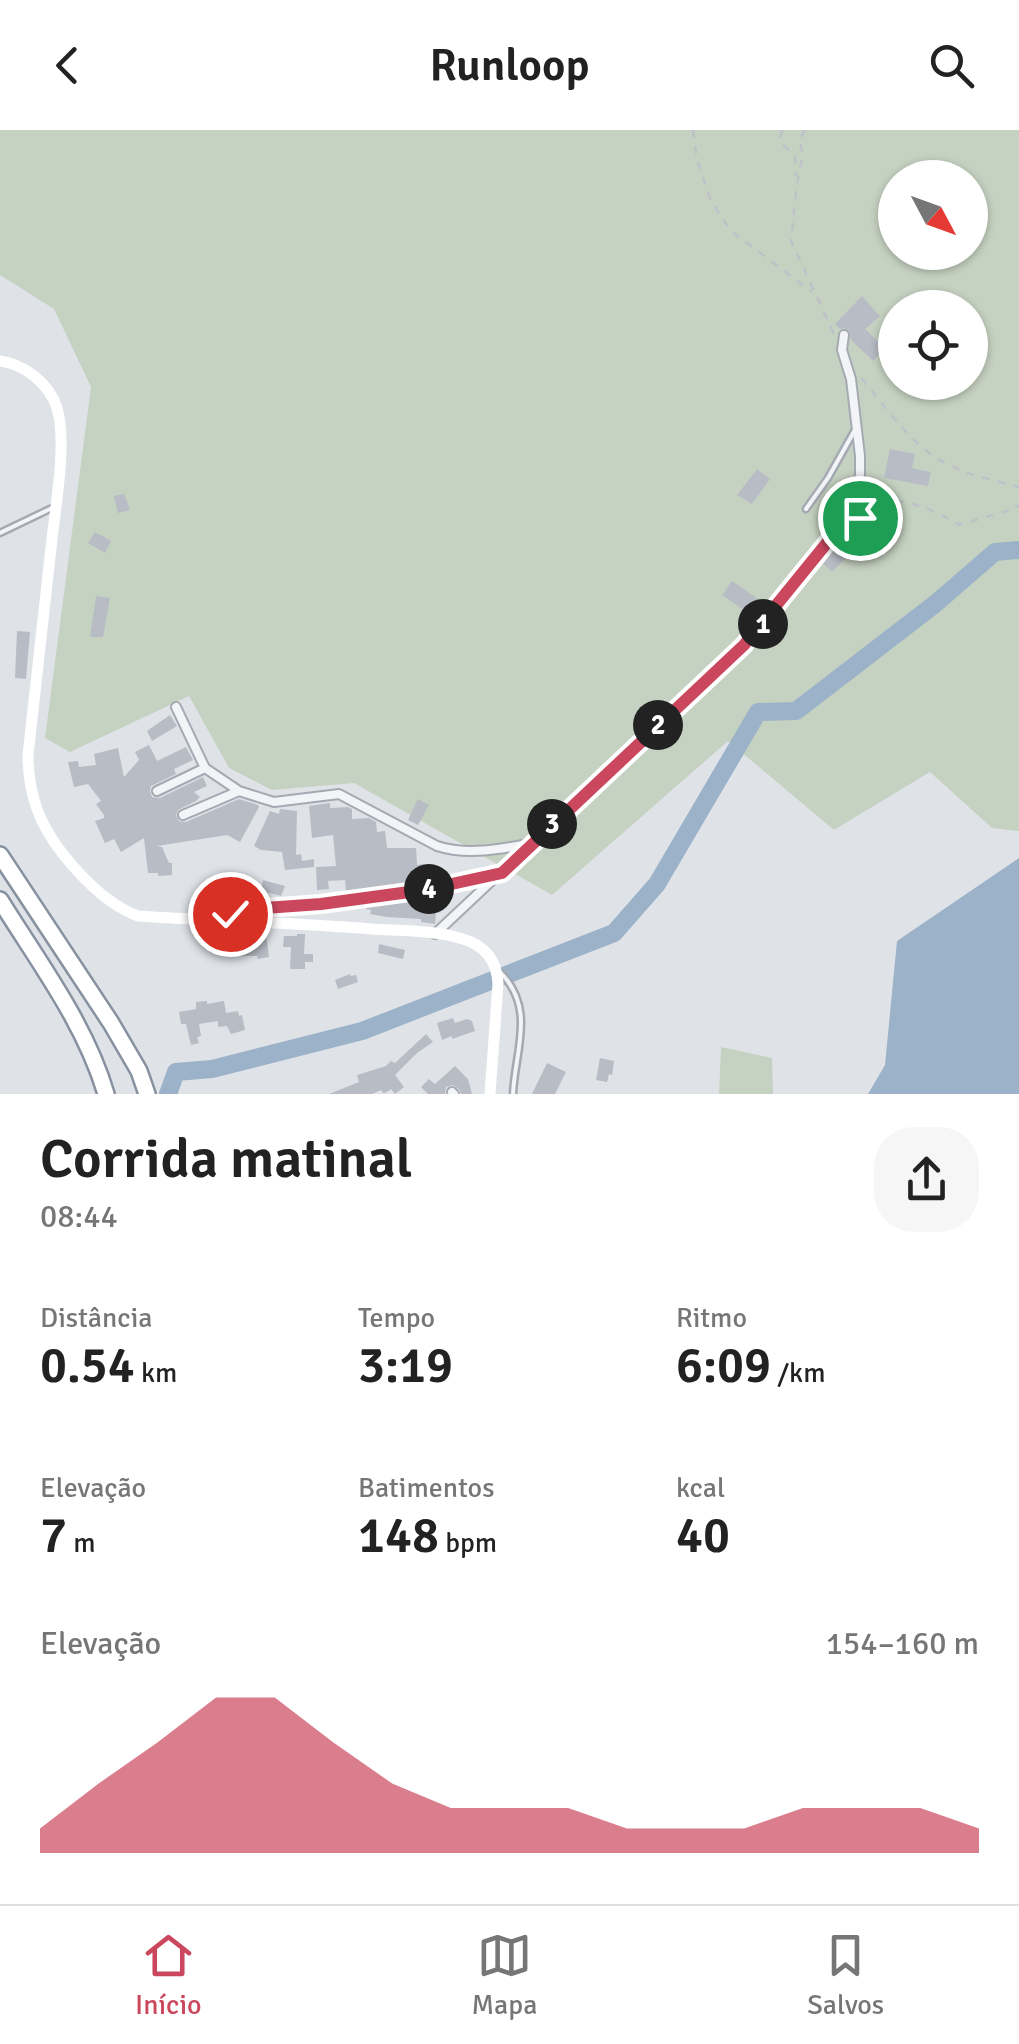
<!DOCTYPE html>
<html lang="pt">
<meta charset="utf-8">
<style>
:root{--surface:#fff;--page:#f6f6f6;--text:#222;--muted:#767676;--line:#e0e0e0;--accent:#cb475e}
body{margin:0;font-family:Signika,sans-serif;background:var(--page);color:var(--text);height:100vh;display:flex;flex-direction:column;font-size:38px;white-space:nowrap}
*{box-sizing:border-box;margin:0}
p{font-size:32px;color:var(--muted)}
.icon{flex:none;width:55px;height:55px;fill:none;stroke:currentColor;stroke-width:2;stroke-linecap:round;stroke-linejoin:round}
.map{position:relative;height:964px;overflow:hidden}
.side{display:flex;flex-direction:column;background:var(--surface);flex:1}
.side>*{flex:none}
.needle{width:65px;rotate:131deg}
.buttons{position:absolute;left:878px;top:30px;display:grid;gap:20px}
.buttons a{display:grid;place-items:center;width:110px;height:110px;border-radius:50%;background:var(--surface);box-shadow:0 2px 8px #0004;font-size:50px}
.pin{position:absolute;display:grid;place-items:center;width:85px;height:85px;color:#fff;margin:-42px;border:5px solid #fff;border-radius:50%;box-shadow:0 2px 10px #0007}
.km{position:absolute;width:50px;height:50px;margin:-25px;border-radius:50%;background:#222;color:#fff;font-size:28px;line-height:50px;text-align:center}
.round{display:grid;place-items:center;flex:none;width:105px;height:105px;border-radius:40px;background:var(--page)}
.headline{display:flex;align-items:center;justify-content:space-between;height:170px;padding:0 40px}
h1{font-size:55px;font-weight:600;line-height:75px}
.metrics{display:grid;grid-template-columns:repeat(3,1fr);gap:15px;height:170px;padding:10px 40px}
.metrics div{display:grid;align-content:center}
.metrics b{font-size:50px;font-weight:600}
.metrics small{font-size:28px;font-weight:400}
.metrics p{font-size:28px}
.chart{height:280px;padding:20px 40px}
.chart p{display:flex;justify-content:space-between}
.chart svg{width:100%;height:180px;margin-top:10px;fill:var(--accent);opacity:.7}
header{display:flex;justify-content:space-between;align-items:center;height:130px;padding:0 40px;background:var(--surface);font-size:45px;font-weight:600}
.menu{display:flex;justify-content:space-around;align-items:center;height:140px;border-top:2px solid var(--line);background:var(--surface);font-size:28px;color:var(--muted)}
.menu a{display:grid;justify-items:center;gap:5px}
.menu .active{color:var(--accent)}
.map>svg:first-child{display:block}
</style>
<header><svg class="icon" aria-label="back" viewBox="0 0 24 24"><path d="M15 5l-7 7 7 7"/></svg>Runloop<svg class="icon" aria-label="search" viewBox="0 0 24 24"><circle cx="10" cy="10" r="6"/><path d="M15 15l6 6"/></svg></header>
<div class="map">
<svg width="1019" height="964" viewBox="0 0 1019 964">
<rect width="100%" height="100%" fill="#dfe3e8"/>
<path fill="#c6d2c1" fill-rule="evenodd" d="M 0,0 L 1019,0 L 1019,701 L 992,698 L 930,642 L 834,700 L 728,611 L 552,765 L 354,653 L 272,660 L 229,638 L 189,566 L 70,622 L 45,608 L 91,257 L 54,179 L 0,145 ZM 895,48 L 970,48 L 970,122 L 895,122 ZM 895,178 L 970,178 L 970,252 L 895,252 Z
M 721,917 L 772,928 L 773,964 L 719,964 Z"/>
<path fill="#9bb2c8" d="M 1019,728 L 1019,964 L 868,964 L 885,935 L 897,811 Z"/>
<g fill="none" stroke-linecap="round" stroke-linejoin="round">
<path stroke="#9bb2c8" stroke-width="18" d="M 168,964 L 176,942 L 212,939 L 362,901 L 614,803 L 657,754 L 758,582 L 796,581 L 935,474 L 995,422 L 1019,420"/>
</g>
<path fill="#b7bcc5" d="M 862,166 L 880,186 L 865,199 L 885,218 L 873,231 L 851,210 L 849,200 L 844,198 L 840,199 L 835,194 Z
M 890,319 L 915,324 L 912,338 L 931,342 L 928,356 L 884,348 Z
M 757,339 L 770,349 L 752,374 L 737,365 Z
M 124,364 L 130,380 L 118,383 L 114,366 Z
M 95,402 L 111,411 L 105,423 L 88,413 Z
M 837,417 L 847,427 L 832,442 L 821,432 Z
M 732,451 L 761,471 L 751,485 L 722,465 Z
M 96,466 L 110,468 L 103,507 L 90,507 Z
M 17,501 L 30,502 L 26,549 L 15,548 Z
M 170,585 L 177,596 L 152,611 L 147,601 Z
M 149,615 L 157,631 L 186,617 L 193,630 L 174,639 L 176,644 L 151,656 L 150,661 L 152,667 L 160,668 L 203,647 L 207,656 L 194,662 L 200,667 L 196,671 L 178,680 L 176,685 L 179,691 L 186,692 L 239,669 L 258,675 L 259,677 L 240,712 L 227,705 L 157,716 L 162,717 L 169,733 L 172,733 L 172,745 L 158,746 L 158,743 L 148,743 L 144,708 L 121,722 L 114,709 L 105,713 L 95,691 L 104,688 L 104,685 L 96,674 L 101,671 L 88,654 L 74,657 L 68,632 L 78,631 L 79,637 L 96,635 L 94,624 L 118,618 L 124,647 L 139,630 L 135,622 Z
M 418,669 L 429,675 L 418,695 L 408,690 Z
M 330,673 L 330,678 L 348,677 L 352,679 L 352,689 L 369,688 L 376,692 L 377,702 L 385,701 L 387,718 L 416,718 L 417,735 L 424,734 L 424,740 L 431,739 L 432,751 L 346,761 L 345,750 L 328,751 L 329,759 L 317,760 L 316,737 L 336,736 L 333,705 L 312,708 L 309,676 Z
M 280,679 L 297,681 L 296,725 L 301,724 L 302,731 L 314,729 L 314,737 L 285,740 L 282,722 L 261,720 L 254,716 L 270,681 L 279,684 Z
M 263,750 L 285,756 L 281,766 L 261,761 Z
M 434,766 L 435,774 L 439,773 L 441,782 L 436,783 L 435,794 L 421,792 L 421,789 L 387,787 L 370,784 L 371,780 L 366,779 L 366,776 L 422,770 Z
M 266,803 L 269,827 L 258,829 L 257,826 L 238,826 L 238,806 Z
M 297,804 L 305,804 L 304,824 L 313,824 L 313,832 L 305,832 L 305,839 L 290,839 L 291,817 L 283,817 L 284,806 L 297,806 Z
M 379,814 L 405,820 L 403,829 L 378,823 Z
M 350,844 L 351,846 L 356,845 L 358,852 L 338,859 L 335,850 Z
M 207,871 L 207,874 L 224,871 L 226,883 L 238,881 L 239,886 L 242,885 L 245,900 L 231,904 L 227,896 L 218,897 L 218,891 L 199,894 L 201,906 L 197,907 L 199,913 L 191,915 L 186,894 L 181,894 L 179,882 L 196,879 L 196,872 Z
M 453,888 L 455,893 L 467,889 L 472,891 L 475,901 L 452,909 L 452,906 L 442,910 L 437,893 Z
M 426,904 L 433,912 L 417,923 L 395,945 L 404,957 L 395,964 L 391,959 L 387,962 L 383,963 L 381,960 L 372,964 L 329,964 L 359,952 L 357,945 L 386,936 L 391,931 L 395,933 Z
M 600,928 L 614,931 L 612,945 L 609,944 L 607,952 L 596,950 Z
M 547,933 L 566,942 L 555,964 L 532,964 Z
M 455,936 L 468,949 L 472,964 L 461,964 L 459,959 L 453,955 L 446,957 L 445,964 L 428,964 L 421,957 L 429,949 L 435,954 Z"/>
<g fill="none" stroke-linecap="round" stroke-linejoin="round">
<g stroke="#a5aab2" stroke-width="9">
<path id="service" d="M 806,379 L 828,348 L 856,298
M 0,403 L 52,378
M 501,843 C 536,880 515,920 513,964"/>
</g>
<g stroke="#a5aab2" stroke-width="12">
<path id="minor" d="M 176,577 L 205,638 L 239,661 L 274,672 L 339,664 L 437,716 C 467,726 502,719 533,713
M 157,661 L 205,638
M 183,685 L 239,661
M 223,790 L 237,780 L 321,774 L 423,761 L 498,744
M 435,804 L 743,515 L 839,398 L 855,366 L 860,345 L 860,326 L 851,249 L 842,220 L 844,205
M 452,962 L 454,964"/>
</g>
<g stroke="#87919f" stroke-width="20">
<path id="motorway" d="M 0,725 L 111,893 L 139,941 L 147,964
M 0,770 C 39,833 85,893 106,964"/>
</g>
<path stroke="#bec1c7" stroke-width="2.5" stroke-dasharray="8 8" stroke-linecap="butt" d="M 693,0 L 697,30 L 711,71 L 730,100 L 812,162
M 782,0 L 780,11 L 795,27 L 796,46
M 805,0 L 799,10 L 803,24 L 797,53 L 791,111 L 835,206
M 861,248 C 887,278 913,319 951,336 C 972,346 997,351 1019,357
M 854,391 C 863,385 871,375 881,372 C 904,366 940,383 959,395 L 1010,380 L 1019,375"/>
<use href="#service" stroke="#f2f4f7" stroke-width="4"/>
<use href="#minor" stroke="#f2f4f7" stroke-width="8"/>
<path stroke="#fff" stroke-width="11" d="M 0,231 C 25,235 49,253 57,278 C 67,312 56,373 52,409 C 44,481 36,553 28,625 C 28,644 31,662 37,679 C 51,718 99,772 138,786 C 216,791 293,793 371,799 C 401,801 434,800 463,809 C 486,816 497,831 498,854 L 490,964"/>
<use href="#motorway" stroke="#fff" stroke-width="15"/>
</g>
<g fill="none" stroke-linecap="round" stroke-linejoin="round">
<g stroke="#fff" stroke-width="20">
<path id="route" d="M 230,784 L 237,780 L 321,774 L 424,760 L 502,743 L 744,515 L 839,398 L 860,388"/>
</g>
<use href="#route" stroke="#cb475e" stroke-width="12"/>
</g>
</svg>
<div class="buttons">
<a><svg class="needle" viewBox="-14 -14 28 28"><path d="M0-13l5 13h-10z" fill="#e53935"/><path d="M0 13l5-13h-10z" fill="#767676"/></svg></a>
<a><svg class="icon" aria-label="locate" viewBox="0 0 24 24"><circle cx="12" cy="12" r="6"/><path d="M12 2v4M12 18v4M2 12h4M18 12h4"/></svg></a>
</div>
<div class="pin" style="left:860px;top:388px;background:#1e9e55"><svg class="icon" aria-label="arrive" viewBox="0 0 24 24"><path d="M6 21V4h12l-3 4 3 4H6"/></svg></div>
<div class="pin" style="left:230px;top:784px;background:#d93025"><svg class="icon" aria-label="check" viewBox="0 0 24 24"><path d="M5 12l5 5 9-10"/></svg></div>
<b class="km" style="left:763px;top:494px">1</b>
<b class="km" style="left:658px;top:595px">2</b>
<b class="km" style="left:552px;top:694px">3</b>
<b class="km" style="left:429px;top:759px">4</b>
</div>
<section class="side">
<div class="headline"><div><h1>Corrida matinal</h1><p>08:44</p></div><a class="round"><svg class="icon" aria-label="share" viewBox="0 0 24 24"><path d="M12 15V3M7 8l5-5 5 5M5 13v7h14v-7"/></svg></a></div>
<div class="metrics">
<div><p>Distância</p><b>0.54<small> km</small></b></div>
<div><p>Tempo</p><b>3:19</b></div>
<div><p>Ritmo</p><b>6:09<small> /km</small></b></div>
</div>
<div class="metrics">
<div><p>Elevação</p><b>7<small> m</small></b></div>
<div><p>Batimentos</p><b>148<small> bpm</small></b></div>
<div><p>kcal</p><b>40</b></div>
</div>
<div class="chart"><p><span>Elevação</span>154–160 m</p>
<svg viewBox="0 0 160 44" preserveAspectRatio="none"><path d="M0 44V38L10 27L20 17L30 6L40 6L50 17L60 27L70 33L80 33L90 33L100 38L110 38L120 38L130 33L140 33L150 33L160 38V44z"/></svg>
</div>
</section>
<nav class="menu">
<a class="active"><svg class="icon" aria-label="home" viewBox="0 0 24 24"><path d="M3 11l9-7 9 7M6 9v11h12V9"/></svg>Início</a>
<a><svg class="icon" aria-label="map" viewBox="0 0 24 24"><path d="M3 6l6-2 6 2 6-2v14l-6 2-6-2-6 2zM9 4v14M15 6v14"/></svg>Mapa</a>
<a><svg class="icon" aria-label="saved" viewBox="0 0 24 24"><path d="M7 4h10v16l-5-4-5 4z"/></svg>Salvos</a>
</nav>
